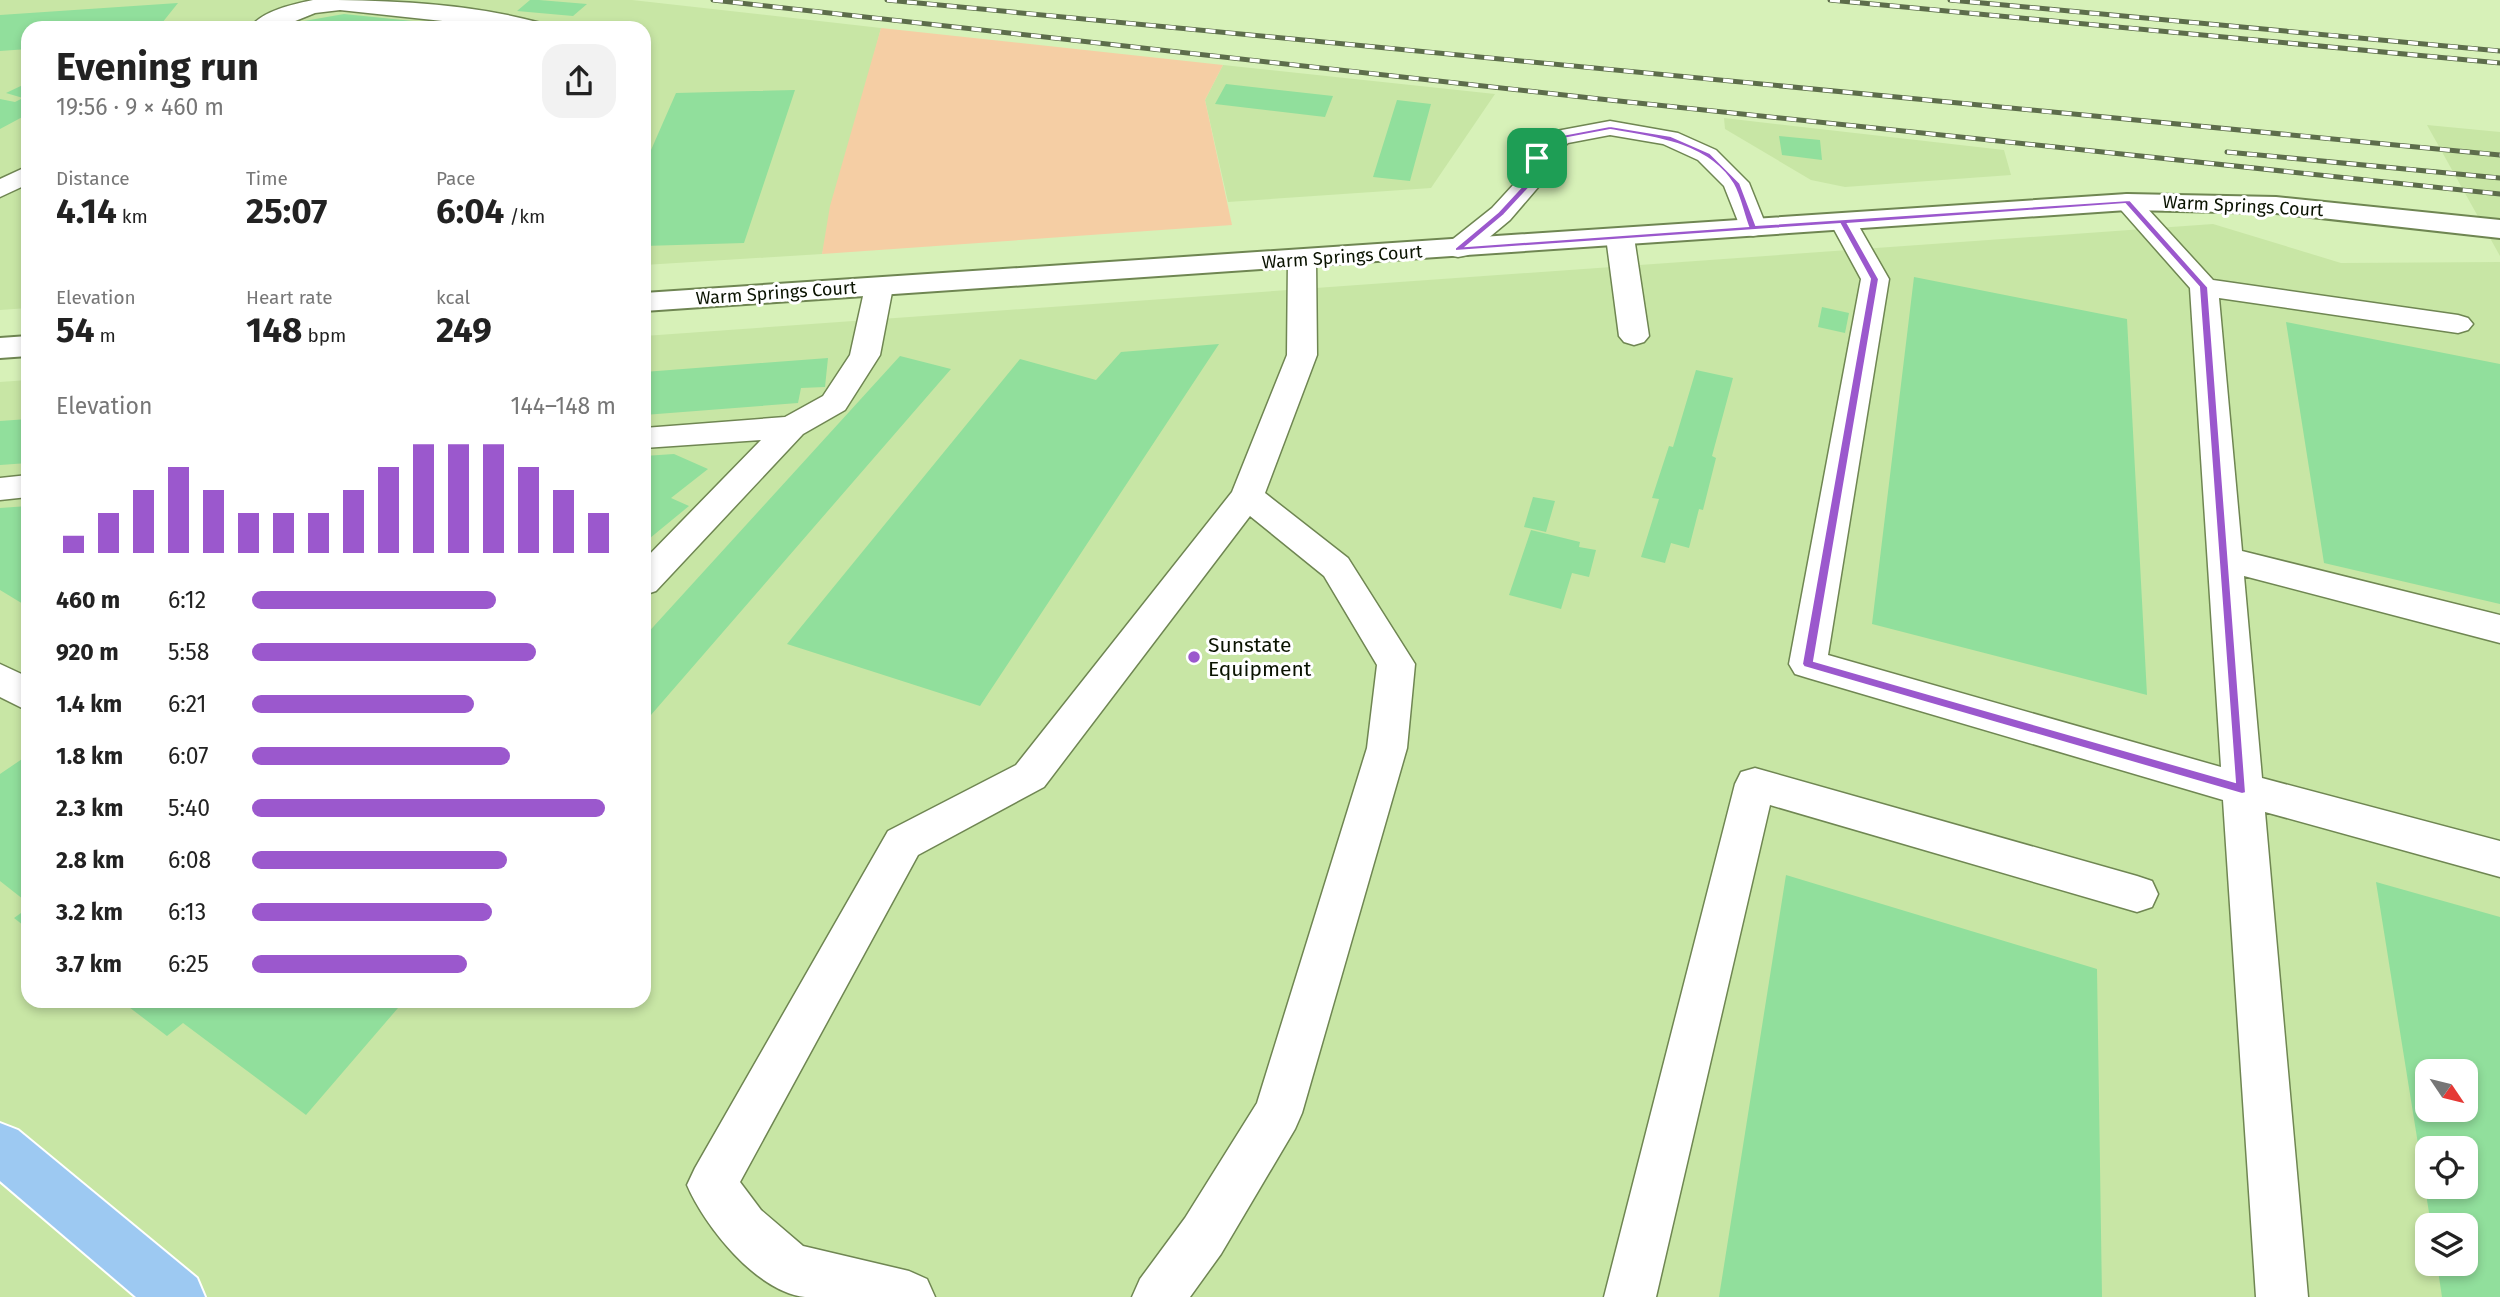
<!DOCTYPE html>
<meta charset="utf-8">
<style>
:root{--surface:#fff;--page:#f2f2f2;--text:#222;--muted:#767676;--accent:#9b58cd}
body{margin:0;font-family:"Fira Sans",sans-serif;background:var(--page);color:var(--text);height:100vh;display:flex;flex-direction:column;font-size:26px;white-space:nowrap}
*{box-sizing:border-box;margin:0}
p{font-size:23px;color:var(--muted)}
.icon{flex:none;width:38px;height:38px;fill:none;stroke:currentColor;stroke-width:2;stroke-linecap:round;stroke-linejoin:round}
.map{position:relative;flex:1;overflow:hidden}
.drawer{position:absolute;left:21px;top:21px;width:630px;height:987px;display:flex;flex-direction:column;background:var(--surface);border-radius:21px;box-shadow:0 4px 10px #0003}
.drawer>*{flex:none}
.needle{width:46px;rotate:125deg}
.buttons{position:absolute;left:2415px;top:1059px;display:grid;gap:14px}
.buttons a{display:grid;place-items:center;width:63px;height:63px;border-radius:14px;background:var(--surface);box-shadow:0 4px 10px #0003;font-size:35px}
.pin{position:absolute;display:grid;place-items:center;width:60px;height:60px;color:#fff;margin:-30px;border-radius:14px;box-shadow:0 4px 10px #0006}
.round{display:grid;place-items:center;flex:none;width:74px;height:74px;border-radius:21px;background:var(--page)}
.summary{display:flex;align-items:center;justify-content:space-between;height:119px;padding:0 35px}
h1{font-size:38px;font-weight:700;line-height:52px}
.stats{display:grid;grid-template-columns:repeat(3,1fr);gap:10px;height:119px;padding:7px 35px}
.stats div{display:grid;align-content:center}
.stats b{font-size:35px;font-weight:700}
.stats small{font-size:19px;font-weight:400}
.stats p{font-size:19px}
.chart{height:196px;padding:14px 35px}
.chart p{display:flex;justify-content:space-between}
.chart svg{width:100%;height:126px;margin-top:7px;stroke:var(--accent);stroke-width:6}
ul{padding:0 35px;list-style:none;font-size:23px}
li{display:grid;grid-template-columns:112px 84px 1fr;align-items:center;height:52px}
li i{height:18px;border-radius:9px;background:var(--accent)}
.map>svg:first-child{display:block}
</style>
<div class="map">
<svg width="2500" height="1297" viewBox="0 0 2500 1297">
<rect width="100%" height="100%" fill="#d7f1b8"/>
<path fill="#c8e6a5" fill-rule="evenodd" d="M 0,0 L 632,0 L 881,28 L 822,254 L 644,265 L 644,28 L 28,28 L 28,308 L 0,310 Z
M 1223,65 L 1495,94 L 1431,188 L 1228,202 L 1205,100 Z
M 1724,118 L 2004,150 L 2011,175 L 1845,187 L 1811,180 L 1725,129 Z
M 2427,125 L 2500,132 L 2500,256 Z
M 2213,224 L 2341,263 L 2500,262 L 2500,1297 L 0,1297 L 0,382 L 28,380 L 28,1001 L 644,1001 L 644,336 ZM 2427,1071 L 2466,1071 L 2466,1110 L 2427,1110 ZM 2427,1148 L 2466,1148 L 2466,1186 L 2427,1186 ZM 2427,1225 L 2466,1225 L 2466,1264 L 2427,1264 Z"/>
<path fill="#f5cea4" d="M 881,28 L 1223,65 L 1205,100 L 1232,225 L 822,254 L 830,206 Z"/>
<path fill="#91df9c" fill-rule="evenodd" d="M 530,0 L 539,0 L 587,4 L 573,16 L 517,11 Z
M 178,3 L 158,28 L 28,28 L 28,49 L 0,51 L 0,15 Z
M 344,14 L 462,26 L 462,28 L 292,28 L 304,21 Z
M 25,84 L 28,84 L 28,114 L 0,129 L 0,99 L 15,102 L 23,98 L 6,93 Z
M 1226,84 L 1333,96 L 1325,117 L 1215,104 Z
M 795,90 L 744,243 L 644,246 L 644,166 L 676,93 Z
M 1397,100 L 1431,104 L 1410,181 L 1373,177 Z
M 1779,136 L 1820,140 L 1822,160 L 1782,155 Z
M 1914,277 L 2127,319 L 2147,695 L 1872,624 Z
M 1822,307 L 1849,313 L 1845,333 L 1818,327 Z
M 2286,322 L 2500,364 L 2500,604 L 2324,563 Z
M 1219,344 L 980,706 L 787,644 L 1020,359 L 1096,380 L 1121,352 Z
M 900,356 L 951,369 L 644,723 L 644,637 Z
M 828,358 L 825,387 L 801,388 L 798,403 L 644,415 L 644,372 Z
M 1696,370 L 1733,378 L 1712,456 L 1716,458 L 1703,510 L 1699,509 L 1689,548 L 1671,543 L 1665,563 L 1641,557 L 1659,499 L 1652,498 L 1669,446 L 1673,447 Z
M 28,419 L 28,463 L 0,465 L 0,421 Z
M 674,454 L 708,469 L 671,498 L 689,506 L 644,543 L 644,456 Z
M 1533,497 L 1555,501 L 1546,532 L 1524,527 Z
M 28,506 L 28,607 L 0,590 L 0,508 Z
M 1531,530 L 1580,542 L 1579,547 L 1596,550 L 1589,577 L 1572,573 L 1561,609 L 1509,595 Z
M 28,755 L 28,903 L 0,881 L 0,774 Z
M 1786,875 L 2097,969 L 2102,1297 L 1719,1297 Z
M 2376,882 L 2500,917 L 2500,1297 L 2442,1297 L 2437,1264 L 2466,1264 L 2466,1225 L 2431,1225 ZM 2427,1071 L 2466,1071 L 2466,1110 L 2427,1110 ZM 2427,1148 L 2466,1148 L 2466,1186 L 2427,1186 Z
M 28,908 L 28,929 L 14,918 Z
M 121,1001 L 404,1001 L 306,1115 L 183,1023 L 167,1036 Z"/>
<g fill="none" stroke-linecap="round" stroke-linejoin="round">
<g stroke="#6f8652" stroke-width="3">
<path id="service" d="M 313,0 C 389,0 468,3 541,23 L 544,28 L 508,28 L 340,10 L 315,13 L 278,28 L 250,28 C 261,11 294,4 313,0 Z
M 1610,121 L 1678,133 L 1716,150 L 1749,183 L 1767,228 L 1763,234 L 1753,236 L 1743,234 L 1724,186 L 1698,160 L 1663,144 L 1610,135 L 1568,143 L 1549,161 L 1540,185 L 1510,220 L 1468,255 L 1458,257 L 1448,255 L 1444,249 L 1448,243 L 1492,208 L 1515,183 L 1528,153 L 1551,132 Z
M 28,166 L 28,184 L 0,197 L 0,179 Z
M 2127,194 L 2136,196 L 2213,280 L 2458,315 L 2468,318 L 2473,324 L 2468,330 L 2458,333 L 2219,298 L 2242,551 L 2500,615 L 2500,643 L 2244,576 L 2262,778 L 2500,841 L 2500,877 L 2265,812 L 2308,1297 L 2256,1297 L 2223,800 L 1808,678 L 1795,674 L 1789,664 L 1861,279 L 1830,222 L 1833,216 L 1843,214 L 1853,216 L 1889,279 L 1828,655 L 2221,767 L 2190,288 L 2114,202 L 2118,196 Z
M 1620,229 L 1630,231 L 1634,237 L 1649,336 L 1644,342 L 1634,345 L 1624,342 L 1619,336 L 1606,237 L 1610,231 Z
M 1302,251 L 1312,253 L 1316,259 L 1317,355 L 1265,493 L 1348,558 L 1415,664 L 1407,748 L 1302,1113 L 1295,1129 L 1221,1254 L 1190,1297 L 1132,1297 L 1140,1279 L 1185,1218 L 1257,1103 L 1367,748 L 1377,665 L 1324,576 L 1250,516 L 1044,787 L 918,855 L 740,1182 L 761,1210 L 803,1246 L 909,1271 L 927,1279 L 935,1297 C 892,1297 847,1297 805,1297 C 757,1292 705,1227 687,1185 L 695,1168 L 888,831 L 1016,765 L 1232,492 L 1287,355 L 1288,259 L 1292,253 Z
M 879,278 L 889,281 L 893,287 L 880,355 L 845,410 L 803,434 L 656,591 L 644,595 L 644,560 L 761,440 L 644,448 L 644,428 L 785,417 L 823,396 L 850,355 L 865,287 L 869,281 Z
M 28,475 L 28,497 L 0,500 L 0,478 Z
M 0,664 L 28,677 L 28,711 L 0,697 Z
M 1755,768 L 2137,876 L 2152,881 L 2158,894 L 2152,907 L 2137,912 L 1770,805 L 1656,1297 L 1604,1297 L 1735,784 L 1741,772 Z"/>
</g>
<g stroke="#6f8652" stroke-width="4">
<path id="minor" d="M 2127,194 L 2276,197 L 2500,220 L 2500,238 L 2276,213 L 2127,210 L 644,311 L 644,293 Z
M 28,336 L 28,356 L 0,358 L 0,338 Z"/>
</g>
<g stroke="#fff" stroke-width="4">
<path id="primary" d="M 0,1123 L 18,1130 L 197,1278 L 205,1297 L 136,1297 L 0,1181 Z"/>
</g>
<use href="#service" fill="#fff" fill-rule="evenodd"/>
<use href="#minor" fill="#fff" fill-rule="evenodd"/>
<use href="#primary" fill="#9dc9f2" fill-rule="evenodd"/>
<g stroke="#5d6d4b" stroke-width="5">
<path id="rail" d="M 713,0 L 1600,99 L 2500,194
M 887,0 L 2500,155
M 1830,0 L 2500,63
M 1950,0 L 2500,51
M 2227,152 L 2500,178"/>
</g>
<use href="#rail" stroke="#fff" stroke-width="3.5" stroke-dasharray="10" stroke-linecap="butt"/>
</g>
<path fill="#9b58cd" stroke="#fff" stroke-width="2" fill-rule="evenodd" d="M 1610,126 L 1671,136 L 1710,153 L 1740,183 L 1756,225 L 2130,200 L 2208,287 L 2246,793 L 2242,794 L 1804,667 L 1802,664 L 1870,279 L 1840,224 L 1455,251 L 1455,248 L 1498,212 L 1524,184 L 1535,157 L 1557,136 ZM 1610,130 C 1653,137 1708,143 1733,184 C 1740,196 1743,213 1748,226 L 1467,246 L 1504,215 L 1530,187 L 1541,159 L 1563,139 ZM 2125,204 L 2199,287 L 2235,782 L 1814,661 L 1879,279 L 1848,224 Z"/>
<circle fill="#9b58cd" stroke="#fff" stroke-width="2.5" cx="1194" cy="657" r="7"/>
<g text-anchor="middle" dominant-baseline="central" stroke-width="6" stroke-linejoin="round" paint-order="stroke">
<g font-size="18" fill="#0a1301" stroke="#fff">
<text transform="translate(2243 206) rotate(3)">Warm Springs Court</text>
<text transform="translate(1342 257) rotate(-4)">Warm Springs Court</text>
<text transform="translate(776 293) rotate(-4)">Warm Springs Court</text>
</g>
<g font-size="21" fill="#0a1301" stroke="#fff" text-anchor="start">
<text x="1208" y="645">Sunstate<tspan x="1208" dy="24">Equipment</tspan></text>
</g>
</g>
</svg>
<div class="buttons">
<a><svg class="needle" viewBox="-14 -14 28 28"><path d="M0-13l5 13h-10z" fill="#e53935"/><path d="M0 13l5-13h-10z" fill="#767676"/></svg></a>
<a><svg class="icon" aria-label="locate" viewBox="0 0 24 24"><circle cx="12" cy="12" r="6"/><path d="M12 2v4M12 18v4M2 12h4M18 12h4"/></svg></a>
<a><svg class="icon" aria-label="layers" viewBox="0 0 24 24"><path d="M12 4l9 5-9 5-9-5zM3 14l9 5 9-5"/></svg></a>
</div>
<div class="pin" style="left:1537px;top:158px;background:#1e9e55"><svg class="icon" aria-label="arrive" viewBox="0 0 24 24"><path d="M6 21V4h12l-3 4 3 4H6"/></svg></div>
<section class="drawer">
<div class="summary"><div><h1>Evening run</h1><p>19:56 · 9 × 460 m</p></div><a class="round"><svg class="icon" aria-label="share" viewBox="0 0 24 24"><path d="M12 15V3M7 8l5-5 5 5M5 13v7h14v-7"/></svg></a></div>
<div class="stats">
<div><p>Distance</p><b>4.14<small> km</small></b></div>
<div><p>Time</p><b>25:07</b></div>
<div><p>Pace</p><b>6:04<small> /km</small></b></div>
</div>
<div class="stats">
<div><p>Elevation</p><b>54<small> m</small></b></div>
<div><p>Heart rate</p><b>148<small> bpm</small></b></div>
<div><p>kcal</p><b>249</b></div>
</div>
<div class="chart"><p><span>Elevation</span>144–148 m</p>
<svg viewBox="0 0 160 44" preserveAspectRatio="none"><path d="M5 44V38M15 44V30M25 44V22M35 44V14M45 44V22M55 44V30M65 44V30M75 44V30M85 44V22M95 44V14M105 44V6M115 44V6M125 44V6M135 44V14M145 44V22M155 44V30"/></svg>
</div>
<ul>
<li><b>460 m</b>6:12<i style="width:67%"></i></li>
<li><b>920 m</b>5:58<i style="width:78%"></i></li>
<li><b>1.4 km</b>6:21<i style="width:61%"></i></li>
<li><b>1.8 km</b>6:07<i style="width:71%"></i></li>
<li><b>2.3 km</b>5:40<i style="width:97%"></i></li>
<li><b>2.8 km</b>6:08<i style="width:70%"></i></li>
<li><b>3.2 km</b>6:13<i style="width:66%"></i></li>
<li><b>3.7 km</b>6:25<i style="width:59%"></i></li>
</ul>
</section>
</div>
